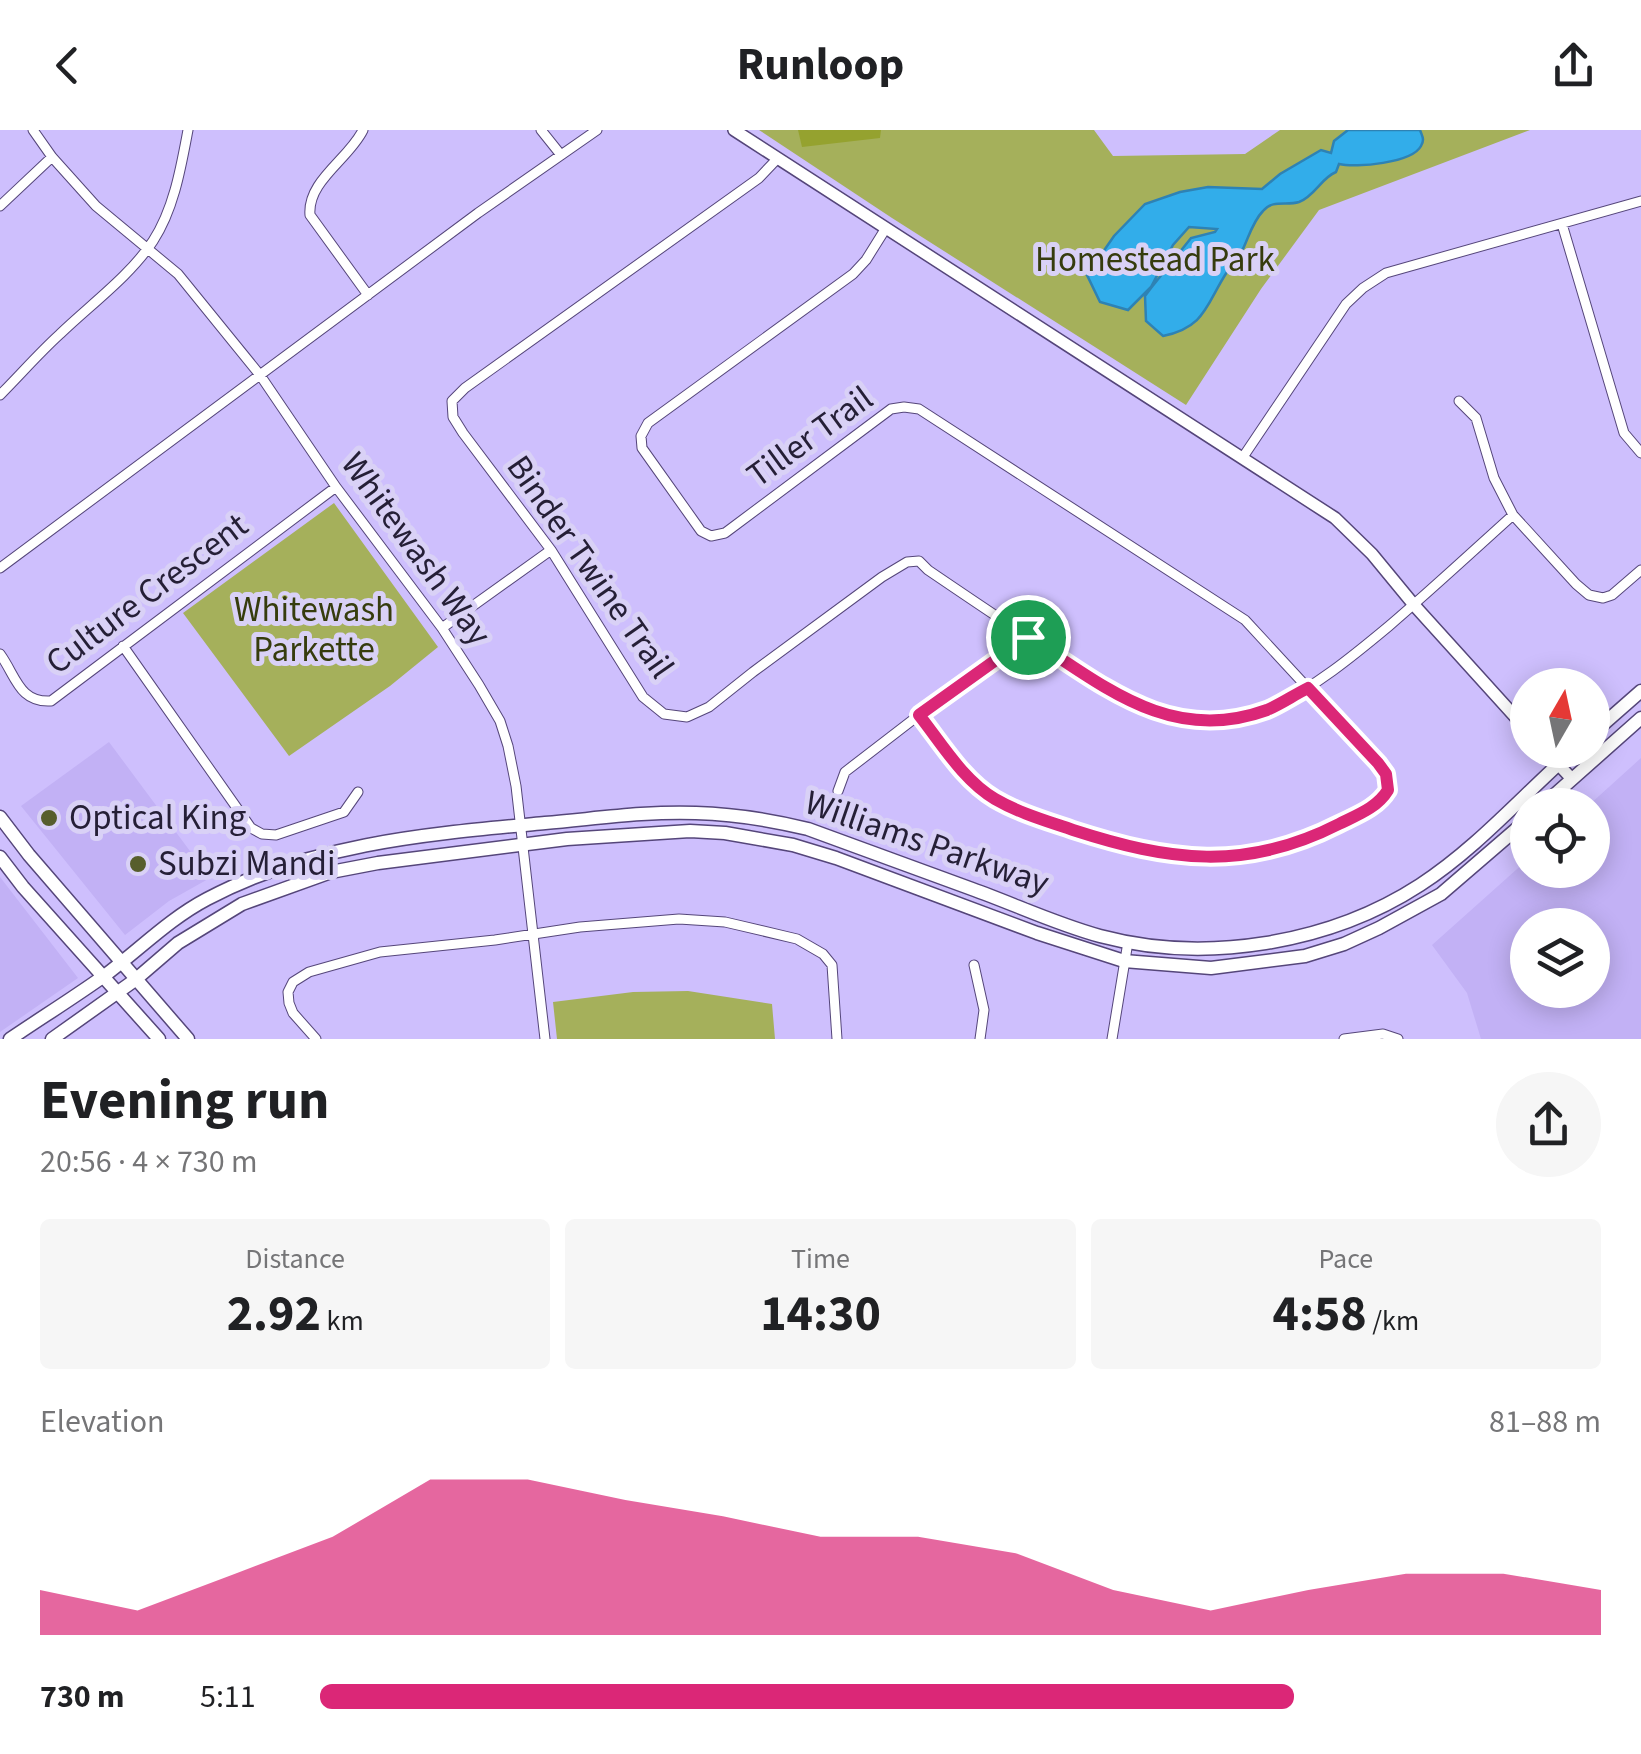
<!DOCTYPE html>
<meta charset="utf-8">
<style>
:root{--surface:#fff;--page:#f6f6f6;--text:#202124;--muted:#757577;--accent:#db2777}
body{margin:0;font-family:"Source Sans 3",sans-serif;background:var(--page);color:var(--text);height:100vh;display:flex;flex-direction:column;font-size:38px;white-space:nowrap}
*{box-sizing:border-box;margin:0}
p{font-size:32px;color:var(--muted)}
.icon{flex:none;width:55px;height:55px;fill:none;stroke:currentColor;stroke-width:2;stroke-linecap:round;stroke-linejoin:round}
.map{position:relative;height:909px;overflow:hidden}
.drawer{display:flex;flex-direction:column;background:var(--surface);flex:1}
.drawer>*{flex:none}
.needle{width:65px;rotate:9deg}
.controls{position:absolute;left:1510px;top:538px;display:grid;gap:20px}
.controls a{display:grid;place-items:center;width:100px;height:100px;border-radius:50%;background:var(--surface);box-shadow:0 5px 25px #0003;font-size:50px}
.pin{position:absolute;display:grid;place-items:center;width:85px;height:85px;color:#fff;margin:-42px;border:5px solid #fff;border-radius:50%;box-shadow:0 2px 10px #0007}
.round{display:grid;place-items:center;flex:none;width:105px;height:105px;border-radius:52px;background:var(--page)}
.headline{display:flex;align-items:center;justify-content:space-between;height:170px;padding:0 40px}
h1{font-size:55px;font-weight:700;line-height:75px}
.figures{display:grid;grid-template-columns:repeat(3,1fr);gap:15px;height:170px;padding:10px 40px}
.figures div{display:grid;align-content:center;border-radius:10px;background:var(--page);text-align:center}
.figures b{font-size:50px;font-weight:700}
.figures small{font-size:28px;font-weight:400}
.figures p{font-size:28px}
.chart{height:280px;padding:20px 40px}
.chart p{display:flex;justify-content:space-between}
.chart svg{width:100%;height:180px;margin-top:10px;fill:var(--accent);opacity:.7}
ul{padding:0 40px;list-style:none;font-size:32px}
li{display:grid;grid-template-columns:160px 120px 1fr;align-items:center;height:75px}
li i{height:25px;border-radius:12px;background:var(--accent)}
header{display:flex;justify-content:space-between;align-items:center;height:130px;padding:0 40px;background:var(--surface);font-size:45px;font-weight:700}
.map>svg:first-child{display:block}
</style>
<header><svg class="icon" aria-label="back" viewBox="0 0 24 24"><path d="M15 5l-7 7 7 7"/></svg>Runloop<svg class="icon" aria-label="share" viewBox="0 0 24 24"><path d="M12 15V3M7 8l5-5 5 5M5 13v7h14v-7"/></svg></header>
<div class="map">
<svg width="1641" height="909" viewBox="0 0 1641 909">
<rect width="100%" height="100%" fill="#cebffd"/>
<path fill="#c2b1f5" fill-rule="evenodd" d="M 109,612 L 210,748 L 169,771 L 125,805 L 21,676 Z
M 1641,628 L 1641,909 L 1481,909 L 1467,863 L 1432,815 L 1527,730 L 1528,740 L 1592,740 L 1592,675 L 1589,675 ZM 1592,795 L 1592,860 L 1528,860 L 1528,795 Z
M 0,747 L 78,848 L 0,902 Z"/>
<path fill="#a5b05b" d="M 759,0 L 1094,0 L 1113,26 L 1245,24 L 1280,0 L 1530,0 L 1319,80 L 1261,159 L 1186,275 L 892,88 Z
M 334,373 L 438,517 L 390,556 L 289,626 L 183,483 Z
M 688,861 L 772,874 L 775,909 L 557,909 L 553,872 L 633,862 Z"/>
<path fill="#95a22f" d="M 798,0 L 881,0 L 880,8 L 802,17 Z"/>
<path fill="#32adea" stroke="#2e82b4" stroke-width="2.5" d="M 1348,0 L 1420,0 C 1422,6 1425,9 1421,16 C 1412,33 1356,38 1339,34 L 1336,42 C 1321,48 1315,66 1299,72 C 1286,76 1273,69 1263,81 C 1252,92 1248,110 1241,123 C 1237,130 1231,135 1227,142 C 1206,174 1206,197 1163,206 L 1146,191 L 1145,166 L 1151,158 L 1191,108 L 1215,102 L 1217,99 L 1189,97 L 1173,115 L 1151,157 L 1128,180 L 1100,172 L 1087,145 L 1114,106 L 1145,74 L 1180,62 L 1208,57 L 1262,59 L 1280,44 L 1321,20 L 1331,23 L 1334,11 Z"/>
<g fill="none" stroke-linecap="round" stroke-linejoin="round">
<g stroke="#55467a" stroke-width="11">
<path id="minor" d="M 33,0 L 52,27 L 96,76 L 178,144 L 260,245 L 336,357 L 442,498 L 479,555 L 500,591 L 508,616 L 516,656 L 545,909
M 363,0 C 349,29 307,51 310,85 L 368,165
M 541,0 L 561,25
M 778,28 L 759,48 L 465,258 L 452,271 L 453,287 L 463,303 L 551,420 L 643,567 L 664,584 L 687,587 L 709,577 L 753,542 L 882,447 L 907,432 L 919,431 L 928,440 C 978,474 1028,508 1080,541 C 1098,552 1117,568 1138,576 C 1179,593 1229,597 1271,578 C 1314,558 1353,526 1389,496 C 1431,460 1472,422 1513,385
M 0,76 L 52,27
M 1562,94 L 1624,303 L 1641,323
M 886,98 L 866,130 L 853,144 L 648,293 L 641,306 L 642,318 L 701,401 L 711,406 L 725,403 L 891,279 L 904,277 L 919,279 L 1245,490 L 1377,633 L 1386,644 L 1388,660 C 1377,678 1357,685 1339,694 C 1287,721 1220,736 1161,724 C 1132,718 1102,709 1073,700 C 1047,691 1019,683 995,669 C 963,650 942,614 919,585
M 0,265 C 20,245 39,223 60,204 C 90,175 130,146 153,111 C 174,79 181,37 188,0
M 1459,271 L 1476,288 L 1494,348 L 1513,385 L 1576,454 L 1589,465 L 1603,468 L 1612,465 L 1641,440
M 1243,327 L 1346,174 L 1363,158 L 1386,143 L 1641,71
M 0,438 L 478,83 L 597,0
M 442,498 L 551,420
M 123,516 L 251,698 L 262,704 L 276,705 L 344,682 L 358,662
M 0,524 C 16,546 19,573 51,571 L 336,357
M 838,661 L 845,642 L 919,585 L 1028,507
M 974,835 L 984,880 L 980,909
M 316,909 L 293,883 L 289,873 L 288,862 L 293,852 L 309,842 L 380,822 L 495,810 L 580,797 L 679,789 L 725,792 L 797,809 L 823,824 L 832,835 L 837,909
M 1112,909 L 1128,812
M 1344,909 L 1383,904 L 1398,909"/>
</g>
<g stroke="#55467a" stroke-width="14">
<path id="tertiary" d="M 734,0 L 1335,388 L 1372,424 L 1414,475 L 1528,601
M 1545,620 L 1572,649"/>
</g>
<g stroke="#55467a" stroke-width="15">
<path id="secondary" d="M 1592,604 L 1641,561
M 1543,675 L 1641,588
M 0,687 L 29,725 L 188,909
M 0,727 L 23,757 L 159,909
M 10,909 C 41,888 73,868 104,846 C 139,820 169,789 207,769 C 313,713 428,704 545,693 C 594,689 646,681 696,683 C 733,684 771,690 808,699 C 863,719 917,739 972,759 C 1014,774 1056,794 1100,806 C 1205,834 1329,814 1420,755 C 1477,718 1523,665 1574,620
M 52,909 L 135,850 L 178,813 L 242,774 L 331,742 L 378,733 L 567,709 L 690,701 L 725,703 L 793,715 L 836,728 L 1037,803 L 1124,831 L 1211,838 L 1305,826 L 1344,814 L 1379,798 L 1441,764 L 1528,689"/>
</g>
<use href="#minor" stroke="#fff" stroke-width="9"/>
<use href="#tertiary" stroke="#fff" stroke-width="11"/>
<use href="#secondary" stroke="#fff" stroke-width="12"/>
</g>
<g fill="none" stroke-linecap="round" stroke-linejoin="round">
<g stroke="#fff" stroke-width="20">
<path id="route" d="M 1028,507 C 1104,556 1171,615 1267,580 C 1281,574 1294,565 1308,558 L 1378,633 L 1386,644 L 1388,660 C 1377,678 1357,685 1339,694 C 1245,742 1169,731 1073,700 C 1047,691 1019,683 995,669 C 963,650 942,614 919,585 Z"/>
</g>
<use href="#route" stroke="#db2777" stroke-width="12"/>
</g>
<g fill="#575e2c" stroke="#d9d1f6" stroke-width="4">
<circle cx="49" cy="688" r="10"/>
<circle cx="138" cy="734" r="10"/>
</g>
<g text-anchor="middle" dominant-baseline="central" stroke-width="10" stroke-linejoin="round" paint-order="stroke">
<g font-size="35" fill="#363c0d" stroke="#d9d1f6">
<text x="1155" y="130">Homestead Park</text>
<text x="314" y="480">Whitewash<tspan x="314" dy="40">Parkette</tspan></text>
</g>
<g font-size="35" fill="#251f36" stroke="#d9d1f6">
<text transform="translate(810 307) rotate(-36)">Tiller Trail</text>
<text transform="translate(416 419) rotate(54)">Whitewash Way</text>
<text transform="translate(590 437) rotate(55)">Binder Twine Trail</text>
<text transform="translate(147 464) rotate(-37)">Culture Crescent</text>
<text transform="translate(927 713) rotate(19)">Williams Parkway</text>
</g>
<g font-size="35" fill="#251f36" stroke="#d9d1f6" text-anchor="start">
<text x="69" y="688">Optical King</text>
<text x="158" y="734">Subzi Mandi</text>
</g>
</g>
</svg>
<div class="controls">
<a><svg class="needle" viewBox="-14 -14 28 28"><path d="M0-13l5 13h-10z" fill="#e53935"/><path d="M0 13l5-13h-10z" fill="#757577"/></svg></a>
<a><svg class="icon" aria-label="locate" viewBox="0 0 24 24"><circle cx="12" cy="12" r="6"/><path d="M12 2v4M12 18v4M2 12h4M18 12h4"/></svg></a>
<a><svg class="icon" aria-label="layers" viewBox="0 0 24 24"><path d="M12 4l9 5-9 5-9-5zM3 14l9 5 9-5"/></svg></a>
</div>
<div class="pin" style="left:1028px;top:507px;background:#1e9e55"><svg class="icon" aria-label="arrive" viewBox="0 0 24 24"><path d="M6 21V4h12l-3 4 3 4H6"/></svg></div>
</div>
<section class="drawer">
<div class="headline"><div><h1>Evening run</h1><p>20:56 · 4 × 730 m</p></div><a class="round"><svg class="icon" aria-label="share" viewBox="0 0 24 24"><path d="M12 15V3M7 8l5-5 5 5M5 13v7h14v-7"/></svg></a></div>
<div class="figures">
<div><p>Distance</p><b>2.92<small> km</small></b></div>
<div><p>Time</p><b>14:30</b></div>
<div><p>Pace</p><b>4:58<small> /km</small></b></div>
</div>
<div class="chart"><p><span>Elevation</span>81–88 m</p>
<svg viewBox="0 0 160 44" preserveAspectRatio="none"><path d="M0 44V33L10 38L20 29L30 20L40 6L50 6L60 11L70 15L80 20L90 20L100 24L110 33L120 38L130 33L140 29L150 29L160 33V44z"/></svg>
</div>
<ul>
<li><b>730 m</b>5:11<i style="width:76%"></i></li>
</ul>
</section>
